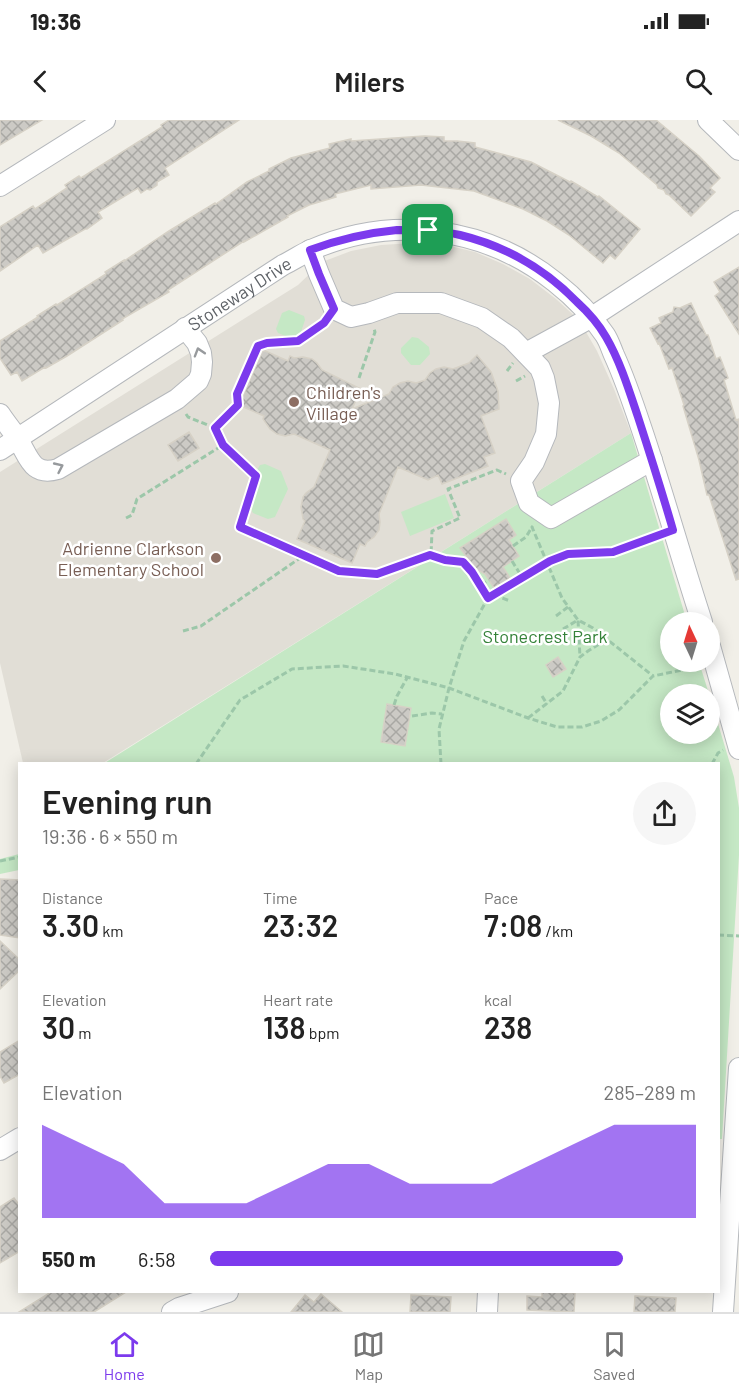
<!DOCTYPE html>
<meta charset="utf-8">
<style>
:root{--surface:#fff;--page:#f6f6f6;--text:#222;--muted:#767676;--line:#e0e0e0;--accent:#7c3aed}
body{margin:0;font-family:Barlow,sans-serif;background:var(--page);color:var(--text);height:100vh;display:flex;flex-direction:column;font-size:22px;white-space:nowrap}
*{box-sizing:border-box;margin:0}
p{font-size:20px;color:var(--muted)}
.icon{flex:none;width:33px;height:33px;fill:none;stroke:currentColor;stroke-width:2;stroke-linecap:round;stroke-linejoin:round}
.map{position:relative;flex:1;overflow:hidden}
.sheet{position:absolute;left:18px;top:642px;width:702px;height:531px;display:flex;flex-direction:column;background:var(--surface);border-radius:0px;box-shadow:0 3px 15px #0003}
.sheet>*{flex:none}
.needle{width:39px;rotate:356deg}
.tools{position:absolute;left:660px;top:492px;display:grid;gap:12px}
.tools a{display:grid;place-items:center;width:60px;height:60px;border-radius:50%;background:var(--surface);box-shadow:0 3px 15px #0003;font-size:30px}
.pin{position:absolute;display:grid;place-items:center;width:51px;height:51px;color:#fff;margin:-26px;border-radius:12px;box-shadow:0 3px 9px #0006}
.round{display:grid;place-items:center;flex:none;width:63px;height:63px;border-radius:32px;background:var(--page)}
.summary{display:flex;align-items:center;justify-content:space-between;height:102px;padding:0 24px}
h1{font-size:33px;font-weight:600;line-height:45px}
.stats{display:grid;grid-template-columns:repeat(3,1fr);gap:9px;height:102px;padding:6px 24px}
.stats div{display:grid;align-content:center}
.stats b{font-size:30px;font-weight:600}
.stats small{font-size:16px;font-weight:400}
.stats p{font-size:16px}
.chart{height:168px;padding:12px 24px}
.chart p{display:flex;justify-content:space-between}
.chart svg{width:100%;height:108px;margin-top:6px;fill:var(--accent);opacity:.7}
ul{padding:0 24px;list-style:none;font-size:20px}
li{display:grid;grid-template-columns:96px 72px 1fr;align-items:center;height:45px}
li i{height:15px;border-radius:8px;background:var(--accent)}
.status{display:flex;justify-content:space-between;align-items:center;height:42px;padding:0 30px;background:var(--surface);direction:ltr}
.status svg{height:16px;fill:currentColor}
header{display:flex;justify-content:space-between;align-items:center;height:78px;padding:0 24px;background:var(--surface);font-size:27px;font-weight:600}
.menu{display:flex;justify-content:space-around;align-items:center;height:84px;border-top:2px solid var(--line);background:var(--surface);font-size:16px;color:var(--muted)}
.menu a{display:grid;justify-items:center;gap:3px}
.menu .active{color:var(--accent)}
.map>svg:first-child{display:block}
</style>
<div class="status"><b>19:36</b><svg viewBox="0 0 49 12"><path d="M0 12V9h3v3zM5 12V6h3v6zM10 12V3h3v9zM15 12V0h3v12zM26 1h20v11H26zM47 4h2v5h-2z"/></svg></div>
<header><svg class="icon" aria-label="back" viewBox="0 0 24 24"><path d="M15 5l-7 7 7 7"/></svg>Milers<svg class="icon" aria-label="search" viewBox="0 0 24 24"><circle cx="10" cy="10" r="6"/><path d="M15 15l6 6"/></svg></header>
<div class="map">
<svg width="739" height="1192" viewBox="0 0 739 1192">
<defs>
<pattern id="building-cross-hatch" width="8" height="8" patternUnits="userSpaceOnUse" patternTransform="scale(1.5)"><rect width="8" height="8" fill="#cccac5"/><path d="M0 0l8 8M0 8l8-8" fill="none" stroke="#a9a8a4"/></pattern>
</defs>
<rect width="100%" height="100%" fill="#f1efe8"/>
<path fill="#e1ded6" d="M 413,123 L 446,125 L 475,132 L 503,144 L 530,159 L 556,179 L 579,200 L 597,231 L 614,269 L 631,313 L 103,643 L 23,643 L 0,543 L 0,352 L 298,165 L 322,142 L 351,131 L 381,125 Z"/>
<path fill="#c5e8c5" d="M 289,190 L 304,196 L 305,200 L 299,218 L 293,219 L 278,213 L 276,209 L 282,193 Z
M 412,217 L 418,218 L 429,227 L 430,234 L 420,245 L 411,245 L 401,233 L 401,228 Z
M 631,313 L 687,502 L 670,502 L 670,542 L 699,542 L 709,574 L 670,574 L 670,614 L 710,614 L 710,577 L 734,657 L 739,688 L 739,735 L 722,1019 L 718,1019 L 718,644 L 103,644 Z
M 265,344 L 281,351 L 288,369 L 275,397 L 268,399 L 253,393 L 249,386 L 258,358 L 256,352 L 260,345 Z
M 445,374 L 454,398 L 410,416 L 401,392 Z
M 19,734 L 19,750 L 0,754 L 0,739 Z"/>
<path fill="url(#building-cross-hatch)" stroke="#d6d1c6" stroke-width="1.5" d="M 0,0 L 42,0 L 0,25 Z
M 169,0 L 239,0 L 165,48 L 169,55 L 157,62 L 157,65 L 150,70 L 147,69 L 141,73 L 138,68 L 98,92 L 102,98 L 87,109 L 85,109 L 43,133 L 38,125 L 0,151 L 0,107 L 33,86 L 35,89 L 67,68 L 65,65 L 79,56 L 81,58 L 162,7 L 161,5 Z
M 558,0 L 656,0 L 699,36 L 720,58 L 710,68 L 715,72 L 691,96 L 669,75 L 666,74 L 664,70 L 658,68 L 657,65 L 619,33 L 591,16 Z
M 424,16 L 444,17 L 444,21 L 457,21 L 475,23 L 475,27 L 531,42 L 570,62 L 571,61 L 598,77 L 599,76 L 640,109 L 615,139 L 610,135 L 603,143 L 569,115 L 547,101 L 523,89 L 474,71 L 421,65 L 371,69 L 371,65 L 335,74 L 336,77 L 309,85 L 287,96 L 288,97 L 244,122 L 244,121 L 168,170 L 169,172 L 122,199 L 123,200 L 67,236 L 46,248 L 45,247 L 22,261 L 17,252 L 11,255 L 0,238 L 0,221 L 38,197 L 37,196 L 56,184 L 57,185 L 106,154 L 105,152 L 124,140 L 124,141 L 169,111 L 215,83 L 216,84 L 247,62 L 269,51 L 269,49 L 291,38 L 330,28 L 329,24 L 351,19 L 351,21 Z
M 739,147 L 739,214 L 715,176 L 720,172 L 714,162 Z
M 691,183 L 706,215 L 708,215 L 716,239 L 720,237 L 728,258 L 724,260 L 736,300 L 739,299 L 739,459 L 736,460 L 709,375 L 707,375 L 699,340 L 683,286 L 684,285 L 672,248 L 669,249 L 659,223 L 658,224 L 650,208 L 661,203 L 659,198 L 673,192 L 674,187 L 680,188 Z
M 263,230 L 288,241 L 290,236 L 294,238 L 303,237 L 312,239 L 317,243 L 322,250 L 361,269 L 352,289 L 389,274 L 393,267 L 400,263 L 408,261 L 416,263 L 425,260 L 430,253 L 436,249 L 444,247 L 453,249 L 469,243 L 477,235 L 491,252 L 498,271 L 499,289 L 481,296 L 495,333 L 484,337 L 488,346 L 442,364 L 438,355 L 428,360 L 398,347 L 379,394 L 380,402 L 379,410 L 374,417 L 367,422 L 365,426 L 360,424 L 352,443 L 297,419 L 305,401 L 303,399 L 301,387 L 303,377 L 306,373 L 314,367 L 330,330 L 294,314 L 285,316 L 277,314 L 270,309 L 263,299 L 264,296 L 239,285 Z
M 189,312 L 199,328 L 178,341 L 168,325 Z
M 506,399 L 516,415 L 509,420 L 519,436 L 503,447 L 510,458 L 494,468 L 485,454 L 476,449 L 473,444 L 471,443 L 460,428 Z
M 558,537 L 566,549 L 553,557 L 546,545 Z
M 387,584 L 411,588 L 405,626 L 381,622 Z
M 0,759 L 20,760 L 20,818 L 0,815 Z
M 0,821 L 20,840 L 20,850 L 0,869 Z
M 20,920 L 20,954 L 4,963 L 0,956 L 0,932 Z
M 14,1078 L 20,1086 L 20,1131 L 0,1143 L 0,1087 Z
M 51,1172 L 126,1172 L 94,1192 L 19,1192 Z
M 542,1172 L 575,1173 L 574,1192 L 527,1190 L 527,1176 L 542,1177 Z
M 321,1174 L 342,1192 L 291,1192 L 305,1175 L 314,1182 Z
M 411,1175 L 451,1177 L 450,1192 L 410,1192 Z
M 635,1176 L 676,1178 L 675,1192 L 634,1192 Z"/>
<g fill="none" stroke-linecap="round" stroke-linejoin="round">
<g stroke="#b5b8bc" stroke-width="22">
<g id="minor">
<path d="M 708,0 L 739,30"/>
<path d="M 0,66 L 105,0"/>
<path d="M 310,130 L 319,154 L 334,189 L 351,197 L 369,193 L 397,183 L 441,183 L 482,198 L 511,218 L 540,248 L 544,258 L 549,283 L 546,314 L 534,342 L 521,361 L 529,383 L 551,398 L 652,340"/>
<path d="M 526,233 L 592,197 L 739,101"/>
<path d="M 0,294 C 5,302 12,310 17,318 C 29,336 31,357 58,349 L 177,279 L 198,261 L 201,254 L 202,242 L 201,233 L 197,223 L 185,208"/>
<path id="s1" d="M 0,330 L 283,145 C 293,140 302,134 311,130 C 393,94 486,107 555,162 C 574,177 591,194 605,215 C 609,221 611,228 614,235 C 625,259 633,283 641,307 C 663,372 681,438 702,502"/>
<path d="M 710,526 L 739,629"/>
<path d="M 0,1030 L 20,1018"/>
<path d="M 172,1192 L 179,1188 L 228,1172"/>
<path d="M 487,1192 L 488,1172"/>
<path d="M 723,1192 L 739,948"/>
</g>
</g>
<path stroke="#9cc7a9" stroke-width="3" stroke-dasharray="6 3" stroke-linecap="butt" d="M 507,251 L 513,243
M 359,258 L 375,212 L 374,209
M 516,261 L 525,256
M 186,294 L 188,297 L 215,308 L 238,285 L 237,274 L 258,226 L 267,223 L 298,221 L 323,203
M 215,308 L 223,325 L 256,356 L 240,407 L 339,451 L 377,454 L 431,435 L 432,411 L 460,398 L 448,369 L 497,350 L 506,354
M 126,398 L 132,395 L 137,379 L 140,377 L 223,325
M 533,406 L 532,407 L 562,478 L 578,500 L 593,508 L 653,556
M 513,426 L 526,417 L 532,407
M 431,435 L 445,440 L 463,442 L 472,452 L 488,478
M 512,441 L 522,457
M 481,465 L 489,460
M 494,475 L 510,481
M 556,496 L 568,487
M 563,509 L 578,500 L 580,537
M 183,511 L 201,506 L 303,436
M 542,576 L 547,584
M 394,585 L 397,576 L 407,558
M 412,596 L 432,593 L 442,594
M 528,598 L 563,571 L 580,537 L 588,531 L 607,519
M 196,644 L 240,580 L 292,549 L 343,546 L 395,554 L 449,568 L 528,598 L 557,607 L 582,607 L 601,601 L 619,590 L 653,556 L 697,547
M 441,644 L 439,609 L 449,568 L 464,521 L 488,478 L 550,441 L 568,434 L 587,432 L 613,432 L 657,416
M 712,644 L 718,633 L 723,630
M 0,741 L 20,737
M 718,815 L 739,816"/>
<use href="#minor" stroke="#fff" stroke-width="20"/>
</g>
<defs><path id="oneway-chevron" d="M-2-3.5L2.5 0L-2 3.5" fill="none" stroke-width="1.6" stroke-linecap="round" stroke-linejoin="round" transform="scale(1.5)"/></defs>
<g stroke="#979a9d">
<use href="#oneway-chevron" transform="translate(199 232) rotate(-107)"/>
<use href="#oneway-chevron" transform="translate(59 347) rotate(-25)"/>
</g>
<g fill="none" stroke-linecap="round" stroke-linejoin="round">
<g stroke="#fff" stroke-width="12">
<path id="route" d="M 397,110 C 418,110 439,110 460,115 C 505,126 545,149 577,182 C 588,192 598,203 606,217 C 620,241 629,270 638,297 C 650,334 662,372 673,410 L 613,432 L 568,434 L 550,441 L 488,478 L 472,452 L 463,442 L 445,440 L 430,435 L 377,454 L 339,451 L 240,407 L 256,356 L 223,325 L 215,308 L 238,285 L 237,274 L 258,226 L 267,223 L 298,221 L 324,203 L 334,189 L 319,154 L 310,130 C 340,119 365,113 397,110 Z"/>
</g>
<use href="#route" stroke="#7c3aed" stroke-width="8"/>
</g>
<g fill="#8d6e63" stroke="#fff" stroke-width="2">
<circle cx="294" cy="282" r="6"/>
<circle cx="216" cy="438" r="6"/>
</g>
<g text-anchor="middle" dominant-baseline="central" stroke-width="5" stroke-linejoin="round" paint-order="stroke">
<g font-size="18" fill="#5f6368" stroke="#fff">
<text stroke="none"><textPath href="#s1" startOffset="286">Stoneway Drive</textPath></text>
</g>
<g font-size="18" fill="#785e54" stroke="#fff" text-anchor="start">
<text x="306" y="272">Children's<tspan x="306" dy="21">Village</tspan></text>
<text x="204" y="428" text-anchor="end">Adrienne Clarkson<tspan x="204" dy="21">Elementary School</tspan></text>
</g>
<g font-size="18" fill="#348238" stroke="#fff">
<text x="545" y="516">Stonecrest Park</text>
</g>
</g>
</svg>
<div class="tools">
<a><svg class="needle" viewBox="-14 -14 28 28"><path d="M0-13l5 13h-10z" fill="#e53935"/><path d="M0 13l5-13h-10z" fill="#767676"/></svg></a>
<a><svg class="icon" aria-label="layers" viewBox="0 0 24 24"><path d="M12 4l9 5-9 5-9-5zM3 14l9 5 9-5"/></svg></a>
</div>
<div class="pin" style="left:428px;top:110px;background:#1e9e55"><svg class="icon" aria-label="arrive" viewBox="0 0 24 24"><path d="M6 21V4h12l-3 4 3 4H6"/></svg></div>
<section class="sheet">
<div class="summary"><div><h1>Evening run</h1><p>19:36 · 6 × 550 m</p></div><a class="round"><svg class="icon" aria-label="share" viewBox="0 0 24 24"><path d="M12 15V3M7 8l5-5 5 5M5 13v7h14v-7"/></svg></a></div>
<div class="stats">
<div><p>Distance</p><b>3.30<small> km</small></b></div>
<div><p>Time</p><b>23:32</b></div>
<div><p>Pace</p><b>7:08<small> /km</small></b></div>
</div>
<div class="stats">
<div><p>Elevation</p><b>30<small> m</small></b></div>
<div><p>Heart rate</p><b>138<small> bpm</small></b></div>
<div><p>kcal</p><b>238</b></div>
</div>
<div class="chart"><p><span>Elevation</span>285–289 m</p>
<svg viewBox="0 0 160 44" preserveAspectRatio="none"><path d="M0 44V6L10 14L20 22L30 38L40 38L50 38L60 30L70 22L80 22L90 30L100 30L110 30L120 22L130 14L140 6L150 6L160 6V44z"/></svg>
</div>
<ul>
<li><b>550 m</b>6:58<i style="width:85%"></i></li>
</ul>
</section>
</div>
<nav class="menu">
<a class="active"><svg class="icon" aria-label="home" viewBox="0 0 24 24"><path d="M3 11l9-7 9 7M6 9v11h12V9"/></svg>Home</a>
<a><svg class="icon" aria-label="map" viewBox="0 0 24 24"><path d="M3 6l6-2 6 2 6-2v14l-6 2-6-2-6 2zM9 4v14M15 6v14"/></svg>Map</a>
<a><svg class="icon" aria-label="saved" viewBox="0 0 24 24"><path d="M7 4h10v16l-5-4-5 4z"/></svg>Saved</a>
</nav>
